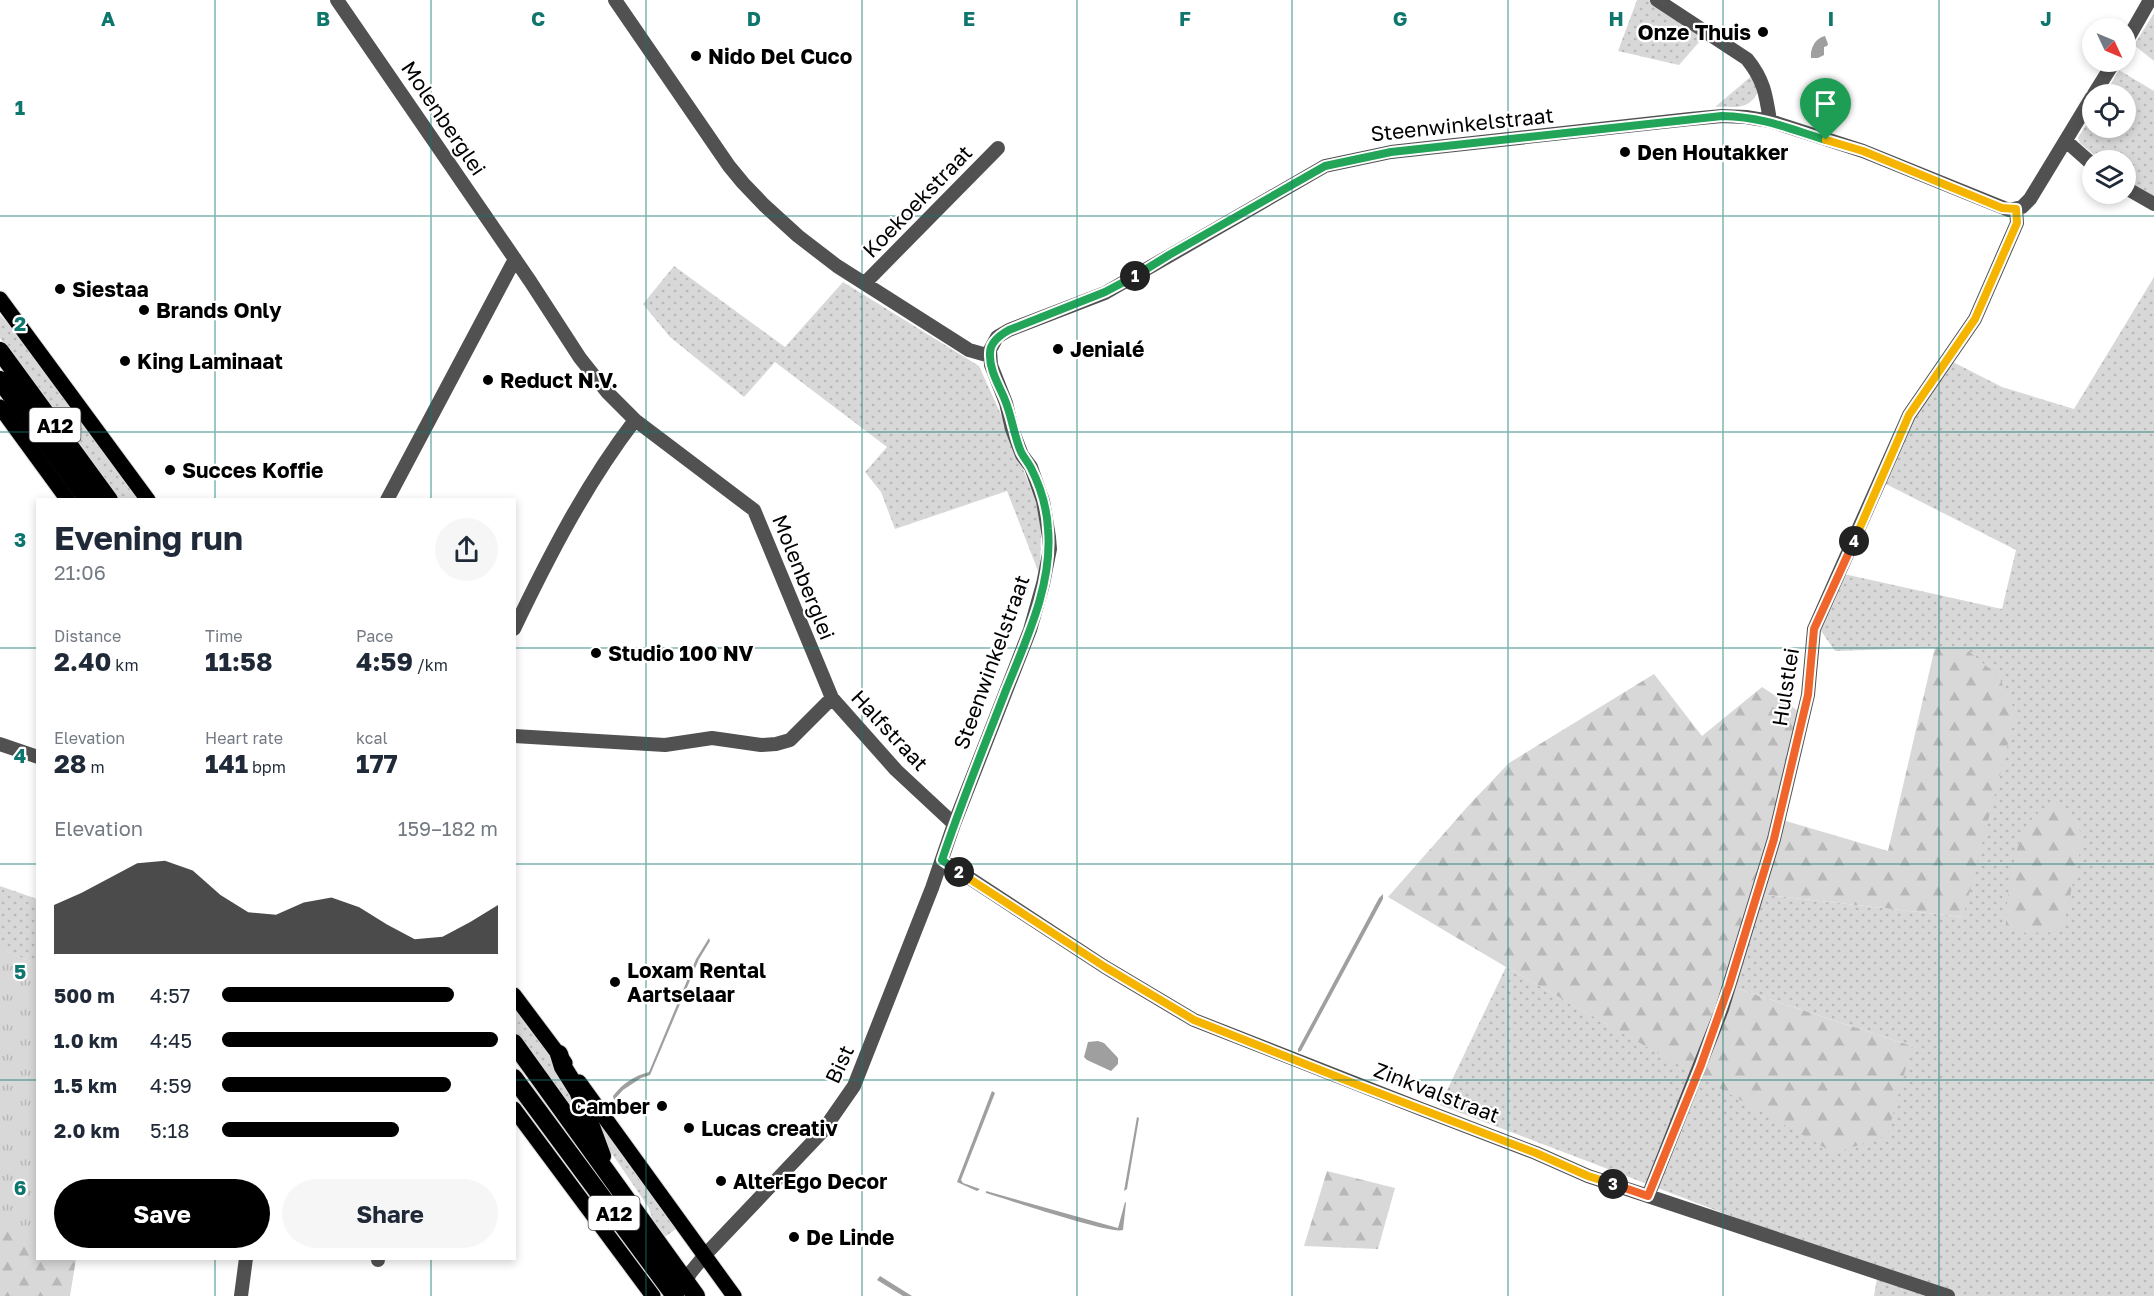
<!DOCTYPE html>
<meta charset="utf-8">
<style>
:root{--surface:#fff;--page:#f6f6f7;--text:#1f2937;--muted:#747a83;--accent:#000}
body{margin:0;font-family:"Golos Text",sans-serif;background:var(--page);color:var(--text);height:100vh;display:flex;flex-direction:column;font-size:22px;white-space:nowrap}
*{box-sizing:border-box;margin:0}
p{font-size:20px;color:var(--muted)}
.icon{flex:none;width:33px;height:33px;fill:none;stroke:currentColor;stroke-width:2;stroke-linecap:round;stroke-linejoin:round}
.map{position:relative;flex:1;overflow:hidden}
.drawer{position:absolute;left:36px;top:498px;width:480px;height:762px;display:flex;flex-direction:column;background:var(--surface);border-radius:0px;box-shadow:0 3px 9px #0003}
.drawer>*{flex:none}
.needle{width:39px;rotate:134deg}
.fabs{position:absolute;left:2082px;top:18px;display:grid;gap:12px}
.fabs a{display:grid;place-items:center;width:54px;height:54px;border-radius:50%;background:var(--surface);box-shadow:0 3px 9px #0003;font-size:30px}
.pin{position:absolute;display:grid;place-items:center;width:51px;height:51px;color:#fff;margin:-62px -26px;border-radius:50% 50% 50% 0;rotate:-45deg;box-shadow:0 0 6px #0007}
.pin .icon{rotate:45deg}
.km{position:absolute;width:30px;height:30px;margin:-15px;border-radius:50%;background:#222;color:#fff;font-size:16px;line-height:30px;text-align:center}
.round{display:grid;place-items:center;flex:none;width:63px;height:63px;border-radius:32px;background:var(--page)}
.summary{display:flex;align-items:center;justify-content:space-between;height:102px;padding:0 18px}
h1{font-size:33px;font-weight:700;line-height:45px}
.stats{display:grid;grid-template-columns:repeat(3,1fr);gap:9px;height:102px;padding:6px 18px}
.stats div{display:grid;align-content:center}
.stats b{font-size:26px;font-weight:700}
.stats small{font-size:16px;font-weight:400}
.stats p{font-size:16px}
.chart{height:168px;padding:12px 18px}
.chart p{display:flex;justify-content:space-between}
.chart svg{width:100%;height:108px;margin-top:6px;fill:var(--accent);opacity:.7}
.cta{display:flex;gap:12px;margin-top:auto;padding:12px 18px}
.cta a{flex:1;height:69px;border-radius:36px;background:var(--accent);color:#fff;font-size:24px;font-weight:700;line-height:69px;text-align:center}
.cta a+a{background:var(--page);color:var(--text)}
ul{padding:0 18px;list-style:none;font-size:20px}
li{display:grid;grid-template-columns:96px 72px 1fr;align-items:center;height:45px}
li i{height:15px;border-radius:8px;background:var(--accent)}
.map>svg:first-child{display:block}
</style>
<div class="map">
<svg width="2154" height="1296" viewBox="0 0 2154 1296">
<defs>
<pattern id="grass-dots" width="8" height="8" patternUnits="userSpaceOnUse" patternTransform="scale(1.5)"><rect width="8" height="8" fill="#d8d8d8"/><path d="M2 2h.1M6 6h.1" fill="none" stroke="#b8b8b8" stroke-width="1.8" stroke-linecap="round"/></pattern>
<pattern id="forest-firs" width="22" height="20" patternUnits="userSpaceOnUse" patternTransform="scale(1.5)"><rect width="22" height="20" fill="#d8d8d8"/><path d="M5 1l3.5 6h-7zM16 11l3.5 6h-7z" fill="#b8b8b8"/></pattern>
<pattern id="park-tufts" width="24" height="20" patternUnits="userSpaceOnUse" patternTransform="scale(1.5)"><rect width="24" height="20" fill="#d8d8d8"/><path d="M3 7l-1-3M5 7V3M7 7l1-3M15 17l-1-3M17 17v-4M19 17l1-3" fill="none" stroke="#b8b8b8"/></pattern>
</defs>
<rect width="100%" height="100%" fill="#fff"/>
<path fill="url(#grass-dots)" d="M 1637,0 L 1657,0 L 1707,33 L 1679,65 L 1618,51 Z
M 2154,13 L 2154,61 L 2134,45 Z
M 2119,70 L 2154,91 L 2154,196 L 2126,180 L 2126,160 L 2100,160 L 2080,143 L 2078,138 L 2092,115 L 2092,128 L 2126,128 L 2126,94 L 2105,94 Z
M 1755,73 L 1759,89 C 1750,112 1735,106 1715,107 Z
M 674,266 L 785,347 L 843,282 L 979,366 L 1003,419 L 1037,504 L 1041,533 L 1040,576 L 1007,491 L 895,529 L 881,492 L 865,472 L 887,447 L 775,362 L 744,397 L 670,337 L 643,304 Z
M 2154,277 L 2154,1296 L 1874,1296 L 1878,1272 L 1440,1105 L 1506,967 L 1834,1152 L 1912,1046 L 1729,986 L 1757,894 L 1963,917 L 1964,647 L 1835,651 L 1819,628 L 1844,574 L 2002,609 L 2016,550 L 1880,481 L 1909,415 L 1951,361 L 2002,387 L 2074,409 Z
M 0,315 L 31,347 L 142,499 L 118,499 L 0,338 Z
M 0,886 L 37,899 L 37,964 L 0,949 Z
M 514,1007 L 568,1079 L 588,1130 L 515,1034 Z
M 595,1116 L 677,1228 L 665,1237 L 653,1221 L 649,1208 L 606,1145 Z"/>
<path fill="url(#forest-firs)" d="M 1935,647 L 1964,647 L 1999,677 L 2016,713 L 1963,917 L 1758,894 L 1729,986 L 1912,1046 L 1887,1136 L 1834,1153 L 1506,967 L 1388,897 L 1469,805 L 1509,763 L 1654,674 L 1702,736 L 1762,687 L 1803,714 L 1779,819 L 1888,851 Z
M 2057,801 L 2071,811 L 2083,838 L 2062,932 L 2026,933 L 2006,928 C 2005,905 2014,843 2028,824 C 2036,813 2045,807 2057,801 Z
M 0,949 L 37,964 L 38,1258 L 76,1259 L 70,1296 L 0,1296 Z
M 1327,1171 L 1395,1188 L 1378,1249 L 1304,1246 Z"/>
<path fill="url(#park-tufts)" d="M 0,949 L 37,964 L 37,1231 L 0,1222 Z"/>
<path fill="#9f9f9f" d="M 1825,36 L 1828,44 L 1827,46 L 1824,47 L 1824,55 L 1818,58 L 1811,58 C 1810,49 1815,38 1825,36 Z
M 1383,894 L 1383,899 L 1301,1051 L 1298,1052 L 1298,1049 L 1379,898 Z
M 709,938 L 710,941 L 699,959 L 650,1075 L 641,1078 L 623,1090 L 614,1100 L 613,1096 C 623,1083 634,1076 649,1072 L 696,959 Z
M 1098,1041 L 1104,1043 L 1118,1058 L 1118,1064 L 1111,1071 L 1087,1060 L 1084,1057 L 1088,1042 Z
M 992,1091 L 995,1093 L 961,1180 L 963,1183 L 980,1189 L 977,1191 L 957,1182 Z
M 1137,1117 L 1139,1118 L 1127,1189 L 1124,1191 Z
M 986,1191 L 1118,1228 L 1125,1202 L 1126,1203 L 1123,1230 C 1112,1235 1006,1199 986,1193 Z
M 880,1276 L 912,1296 L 903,1296 L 877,1280 Z"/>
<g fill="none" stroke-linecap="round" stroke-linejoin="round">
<g stroke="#dbdbdb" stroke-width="17">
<path id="major" d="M 0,299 L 148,500
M 0,407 L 68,500
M 514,995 L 565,1063
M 579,1082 L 734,1296
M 514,1109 L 653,1296"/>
</g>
<g stroke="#dbdbdb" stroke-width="20">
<path id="highway" d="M 0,351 L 109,500
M 0,380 L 88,500
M 514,1043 L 696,1296
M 559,1054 L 563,1067 L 578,1091 L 602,1156
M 514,1078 L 675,1296"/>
</g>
<path stroke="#515151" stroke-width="14" d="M 337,0 L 530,281 L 580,358 L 607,392 L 635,420 L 754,510 L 832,698 L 896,770 L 954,824
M 615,0 L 729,166 L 743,183 L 764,205 L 798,236 L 837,266 L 969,350 L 990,356
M 1657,0 L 1747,59 C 1764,80 1766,95 1770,121
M 2126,42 L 2150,0
M 2094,94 L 2114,62
M 2066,141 L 2092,164
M 2126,188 L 2154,204
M 865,283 L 998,148
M 387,500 L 515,259
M 514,629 C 549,556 586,484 635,420
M 514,736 L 665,745 L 712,738 L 761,745 L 776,744 L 790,740 L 832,698
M 0,744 L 38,757
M 942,860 L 1105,967 L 1194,1020 L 1421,1109 L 1536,1153 L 1588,1176 L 1948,1296
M 1648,1196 L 1722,1009 L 1774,839 L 1808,695 L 1814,629 L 1909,415 L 1975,319 L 2017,223 L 2016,209
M 378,1260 L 378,1258
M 681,1289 L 691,1272 L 705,1255 L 822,1132 L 854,1086 L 932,888 L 954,824 L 1030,630 L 1043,584 L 1050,549 L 1049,537 L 1043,501 L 1031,467 L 1022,455 L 1012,429 L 1006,403 L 991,365 L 990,350 L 997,337 L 1009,330 L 1105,293 L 1325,166 L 1391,152 L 1690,119 L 1722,116 L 1746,117 L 1770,121 L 1863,151 L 2009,210 L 2022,207 L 2030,199 L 2092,97
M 241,1296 L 246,1258"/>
<use href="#major" stroke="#000" stroke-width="15"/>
<use href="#highway" stroke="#000" stroke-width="18"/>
</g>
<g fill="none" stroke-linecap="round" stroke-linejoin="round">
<g stroke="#fff" stroke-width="12">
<path id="split-1" d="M 1135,276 L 1169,255 L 1325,166 L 1391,152 L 1722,116 C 1764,117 1787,128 1826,140"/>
</g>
<g stroke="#fff" stroke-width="12">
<path id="split-2" d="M 959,872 L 942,860 C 961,803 984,747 1006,690 C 1026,640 1053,584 1048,529 C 1047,509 1040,486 1031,468 C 1028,462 1024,458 1021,452 C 1014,436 1012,417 1005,400 C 999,385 989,370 990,353 C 990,342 1000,335 1009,330 L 1105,292 L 1135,276"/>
</g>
<g stroke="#fff" stroke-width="12">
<path id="split-3" d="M 959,872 L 1105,967 L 1194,1020 L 1358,1085 L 1536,1153 L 1588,1176 L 1613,1184"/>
</g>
<g stroke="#fff" stroke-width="12">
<path id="split-4" d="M 1613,1184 L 1648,1196 L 1701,1065 L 1729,986 L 1774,839 L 1808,695 L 1814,629 L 1854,541"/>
</g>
<g stroke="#fff" stroke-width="12">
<path id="split-5" d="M 1826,140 L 1863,151 L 2002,208 L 2016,209 L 2017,223 L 1975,319 L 1909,415 L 1854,541"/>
</g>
<use href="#split-1" stroke="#22a559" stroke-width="8"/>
<use href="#split-2" stroke="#22a559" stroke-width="8"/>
<use href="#split-3" stroke="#f5b400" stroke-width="8"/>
<use href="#split-4" stroke="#f0652b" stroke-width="8"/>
<use href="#split-5" stroke="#f5b400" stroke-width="8"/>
</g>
<path fill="none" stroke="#0f766e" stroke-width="1.5" stroke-opacity="0.55" d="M 215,0 L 215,500M 431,0 L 431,500M 646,0 L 646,1296M 862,0 L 862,1296M 1077,0 L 1077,1296M 1292,0 L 1292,1296M 1508,0 L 1508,1296M 1723,0 L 1723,1296M 1939,0 L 1939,1296M 0,216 L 2154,216M 0,432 L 2154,432M 0,648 L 38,648M 514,648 L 2154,648M 0,864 L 38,864M 514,864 L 2154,864M 0,1080 L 38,1080M 514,1080 L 2154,1080M 215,1258 L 215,1296M 431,1258 L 431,1296"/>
<g fill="#000" stroke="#fff" stroke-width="2">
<circle cx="1763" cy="32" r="6"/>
<circle cx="696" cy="56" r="6"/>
<circle cx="1625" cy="152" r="6"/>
<circle cx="60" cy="289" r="6"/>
<circle cx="144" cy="310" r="6"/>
<circle cx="1058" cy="349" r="6"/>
<circle cx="125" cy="361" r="6"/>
<circle cx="488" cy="380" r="6"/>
<circle cx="170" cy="470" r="6"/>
<circle cx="596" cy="653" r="6"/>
<circle cx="615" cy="982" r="6"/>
<circle cx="662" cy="1106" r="6"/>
<circle cx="689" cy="1128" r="6"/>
<circle cx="721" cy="1181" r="6"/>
<circle cx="794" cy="1237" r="6"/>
</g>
<g text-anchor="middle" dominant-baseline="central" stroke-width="4.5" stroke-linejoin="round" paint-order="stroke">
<g fill="#fff" stroke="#4c4c4c" stroke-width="1.5">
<rect x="29.5" y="408" width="51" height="34" rx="4.5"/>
<rect x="588.5" y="1196" width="51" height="34" rx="4.5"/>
</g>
<g font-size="20" font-weight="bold" fill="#000">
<text x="55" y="425">A12</text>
<text x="614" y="1213">A12</text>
</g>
<g font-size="21" font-weight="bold" fill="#000" stroke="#fff" text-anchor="start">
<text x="1751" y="32" text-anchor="end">Onze Thuis</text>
<text x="708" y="56">Nido Del Cuco</text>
<text x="1637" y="152">Den Houtakker</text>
<text x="72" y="289">Siestaa</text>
<text x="156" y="310">Brands Only</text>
<text x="1070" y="349">Jenialé</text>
<text x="137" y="361">King Laminaat</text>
<text x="500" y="380">Reduct N.V.</text>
<text x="182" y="470">Succes Koffie</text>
<text x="608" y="653">Studio 100 NV</text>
<text x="627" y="970">Loxam Rental<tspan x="627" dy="24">Aartselaar</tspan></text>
<text x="650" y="1106" text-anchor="end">Camber</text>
<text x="701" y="1128">Lucas creativ</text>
<text x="733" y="1181">AlterEgo Decor</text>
<text x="806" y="1237">De Linde</text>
</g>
<g font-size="21" fill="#000" stroke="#fff">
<text transform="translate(444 118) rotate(56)">Molenberglei</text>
<text transform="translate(1462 124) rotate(-6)">Steenwinkelstraat</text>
<text transform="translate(917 201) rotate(-46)">Koekoekstraat</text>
<text transform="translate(804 577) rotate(68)">Molenberglei</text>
<text transform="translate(991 662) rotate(-70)">Steenwinkelstraat</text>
<text transform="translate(1785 687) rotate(-81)">Hulstlei</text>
<text transform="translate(890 730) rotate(47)">Halfstraat</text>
<text transform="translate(839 1064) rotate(-65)">Bist</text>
<text transform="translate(1437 1092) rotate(21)">Zinkvalstraat</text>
</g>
</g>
<g font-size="20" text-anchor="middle" font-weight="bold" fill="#0f766e" stroke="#fff" stroke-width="4.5" stroke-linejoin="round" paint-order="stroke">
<text x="108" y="26">A</text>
<text x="323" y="26">B</text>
<text x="538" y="26">C</text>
<text x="754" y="26">D</text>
<text x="969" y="26">E</text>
<text x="1185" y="26">F</text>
<text x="1400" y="26">G</text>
<text x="1616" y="26">H</text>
<text x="1831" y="26">I</text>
<text x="2046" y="26">J</text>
<text x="20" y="115">1</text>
<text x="20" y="331">2</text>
<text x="20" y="547">3</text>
<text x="20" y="763">4</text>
<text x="20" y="979">5</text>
<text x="20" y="1195">6</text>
</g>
</svg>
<div class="fabs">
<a><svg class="needle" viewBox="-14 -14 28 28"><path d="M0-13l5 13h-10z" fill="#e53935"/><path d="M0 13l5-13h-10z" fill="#747a83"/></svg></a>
<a><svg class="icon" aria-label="locate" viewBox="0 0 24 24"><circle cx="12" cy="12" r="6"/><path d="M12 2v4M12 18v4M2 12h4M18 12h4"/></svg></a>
<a><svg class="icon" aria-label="layers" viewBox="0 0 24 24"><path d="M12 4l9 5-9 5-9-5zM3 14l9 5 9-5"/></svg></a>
</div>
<div class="pin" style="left:1826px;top:140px;background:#1e9e55"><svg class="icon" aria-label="arrive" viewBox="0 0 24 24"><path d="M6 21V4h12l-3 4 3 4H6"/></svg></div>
<b class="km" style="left:1135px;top:276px">1</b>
<b class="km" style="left:959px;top:872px">2</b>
<b class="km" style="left:1613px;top:1184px">3</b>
<b class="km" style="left:1854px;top:541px">4</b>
<section class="drawer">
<div class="summary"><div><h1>Evening run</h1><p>21:06</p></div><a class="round"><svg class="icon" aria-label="share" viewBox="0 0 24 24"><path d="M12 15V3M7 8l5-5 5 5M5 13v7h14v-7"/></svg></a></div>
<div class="stats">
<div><p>Distance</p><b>2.40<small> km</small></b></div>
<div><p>Time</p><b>11:58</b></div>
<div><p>Pace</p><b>4:59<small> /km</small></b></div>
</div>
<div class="stats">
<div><p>Elevation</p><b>28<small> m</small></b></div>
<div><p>Heart rate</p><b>141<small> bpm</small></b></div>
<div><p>kcal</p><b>177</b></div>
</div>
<div class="chart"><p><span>Elevation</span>159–182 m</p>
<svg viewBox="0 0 160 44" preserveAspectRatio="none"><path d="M0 44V24L10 19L20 13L30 7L40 6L50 10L60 20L70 27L80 28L90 23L100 21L110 25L120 32L130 38L140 37L150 31L160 24V44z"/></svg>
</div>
<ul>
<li><b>500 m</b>4:57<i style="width:84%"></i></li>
<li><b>1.0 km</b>4:45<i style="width:100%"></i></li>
<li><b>1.5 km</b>4:59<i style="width:83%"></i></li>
<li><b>2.0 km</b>5:18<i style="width:64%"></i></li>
</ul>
<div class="cta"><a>Save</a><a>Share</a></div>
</section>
</div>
